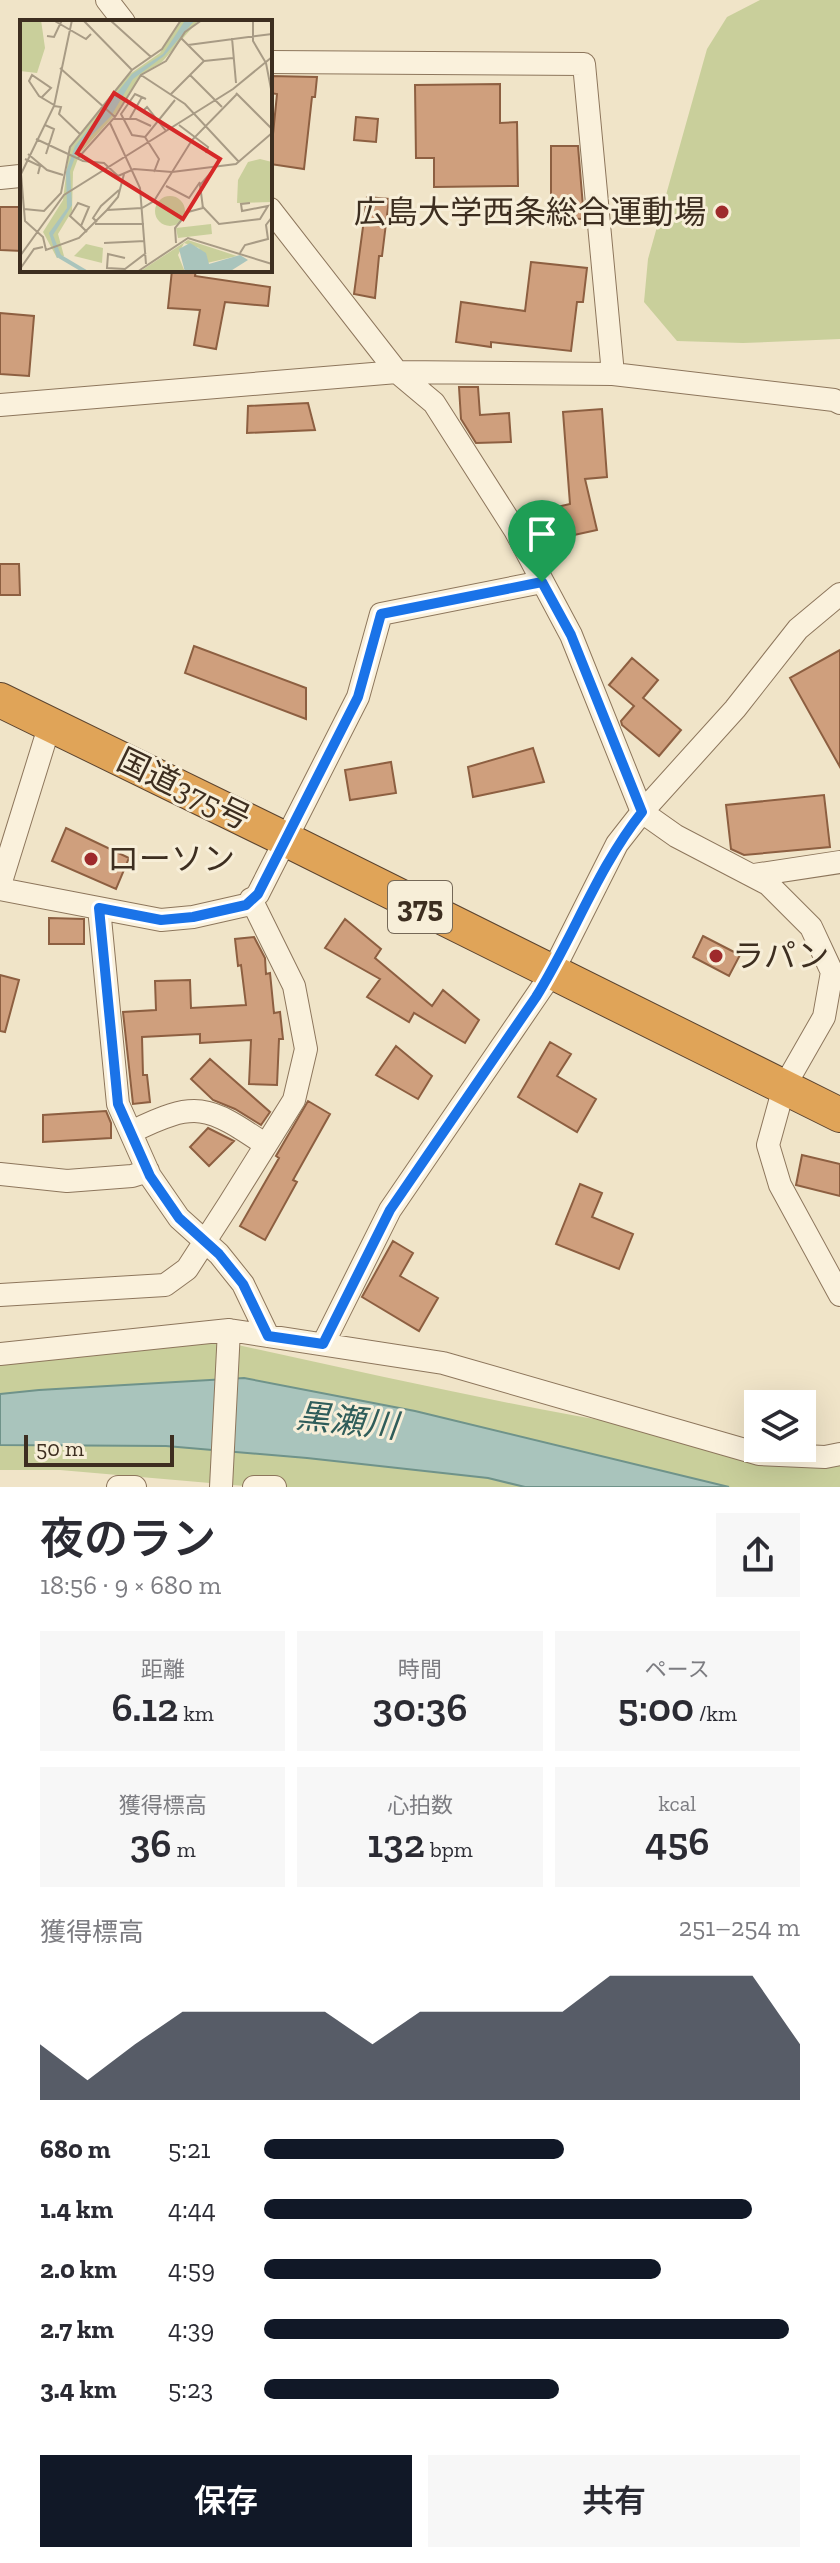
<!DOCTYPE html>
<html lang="ja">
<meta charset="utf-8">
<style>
:root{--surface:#fff;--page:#f7f7f7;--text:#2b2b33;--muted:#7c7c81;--accent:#111827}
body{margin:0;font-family:"Zilla Slab","Noto Sans JP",serif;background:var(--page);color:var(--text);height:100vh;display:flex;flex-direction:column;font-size:30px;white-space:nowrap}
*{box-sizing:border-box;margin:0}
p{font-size:26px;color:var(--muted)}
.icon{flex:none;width:44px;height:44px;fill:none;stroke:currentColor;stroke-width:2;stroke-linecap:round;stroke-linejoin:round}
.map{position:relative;height:1487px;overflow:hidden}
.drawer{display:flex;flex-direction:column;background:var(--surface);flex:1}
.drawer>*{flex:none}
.fabs{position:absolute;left:744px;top:1390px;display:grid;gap:16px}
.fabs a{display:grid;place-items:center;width:72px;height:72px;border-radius:0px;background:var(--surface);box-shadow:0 8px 32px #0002;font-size:40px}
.scale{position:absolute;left:24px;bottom:20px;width:150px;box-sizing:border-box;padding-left:8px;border:4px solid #3d2e20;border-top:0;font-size:22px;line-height:28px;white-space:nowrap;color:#3d2e20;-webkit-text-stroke:6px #f7eed8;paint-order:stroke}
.pin{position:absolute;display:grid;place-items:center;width:68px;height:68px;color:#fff;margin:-82px -34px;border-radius:50% 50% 50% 0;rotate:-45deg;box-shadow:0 0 8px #0007}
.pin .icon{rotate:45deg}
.round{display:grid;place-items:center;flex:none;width:84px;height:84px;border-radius:0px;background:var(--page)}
.headline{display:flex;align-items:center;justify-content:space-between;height:136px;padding:0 40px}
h1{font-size:44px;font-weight:600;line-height:60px}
.figures{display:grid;grid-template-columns:repeat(3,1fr);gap:12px;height:136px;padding:8px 40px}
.figures div{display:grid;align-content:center;border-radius:0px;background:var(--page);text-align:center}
.figures b{font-size:40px;font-weight:600}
.figures small{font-size:22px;font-weight:400}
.figures p{font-size:22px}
.chart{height:224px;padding:16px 40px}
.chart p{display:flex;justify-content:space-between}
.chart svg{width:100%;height:144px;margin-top:8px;fill:var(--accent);opacity:.7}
.primary-button{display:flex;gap:16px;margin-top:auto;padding:16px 40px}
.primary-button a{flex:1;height:92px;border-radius:0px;background:var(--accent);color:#fff;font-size:32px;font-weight:600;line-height:92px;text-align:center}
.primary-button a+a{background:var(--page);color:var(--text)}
ul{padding:0 40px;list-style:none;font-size:26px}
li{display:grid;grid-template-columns:128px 96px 1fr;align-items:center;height:60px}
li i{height:20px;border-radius:10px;background:var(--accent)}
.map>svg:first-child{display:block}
</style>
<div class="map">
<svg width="840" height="1487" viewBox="0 0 840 1487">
<rect width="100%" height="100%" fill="#f0e4c8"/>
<path fill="#c9cf9b" d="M 760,0 L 840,0 L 840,339 L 743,343 L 677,341 L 644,302 L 648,259 L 707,49 L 727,17 Z
M 215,1340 C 422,1385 629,1434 840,1454 L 840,1487 L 256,1487 L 60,1470 L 0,1470 L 0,1355 Z"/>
<path fill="#a9c4bc" stroke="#6f938a" stroke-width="2" d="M 244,1378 L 415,1411 L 729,1487 L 525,1487 L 488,1478 L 307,1458 L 166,1446 L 0,1445 L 0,1394 L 39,1390 Z"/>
<path fill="#cf9f7d" stroke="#8d5f41" stroke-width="2" d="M 270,76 L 317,77 L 315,97 L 312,97 L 304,169 L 270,164 L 277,94 L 270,93 Z
M 500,84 L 500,123 L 517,122 L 518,186 L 434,187 L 434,158 L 416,158 L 415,85 Z
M 356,117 L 378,119 L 376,142 L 354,140 Z
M 551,146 L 578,146 L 584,219 L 551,218 Z
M 367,197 L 389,199 L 382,256 L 379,256 L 375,298 L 354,294 Z
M 0,207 L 22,207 L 22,251 L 0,250 Z
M 531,262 L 587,268 L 583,302 L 577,302 L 571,351 L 491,342 L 491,347 L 456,342 L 461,302 L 525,311 Z
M 172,270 L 196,270 L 195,276 L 270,287 L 268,306 L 225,302 L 216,349 L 194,345 L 200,310 L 168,308 Z
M 0,313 L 34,316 L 29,376 L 0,374 Z
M 459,387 L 478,387 L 480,415 L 509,413 L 511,442 L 476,443 L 461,419 Z
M 308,403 L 315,430 L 247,433 L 248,406 Z
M 602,409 L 607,477 L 585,479 L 597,530 L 551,540 L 544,510 L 570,504 L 563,412 Z
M 0,564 L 19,564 L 20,595 L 0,595 Z
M 194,646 L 306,688 L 306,719 L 185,673 Z
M 840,650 L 840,767 L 790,678 Z
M 632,658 L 658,680 L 643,698 L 681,730 L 659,756 L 622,725 L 621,721 L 634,706 L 609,685 Z
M 533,748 L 544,782 L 473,797 L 468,767 Z
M 391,762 L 396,793 L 350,800 L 345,770 Z
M 824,795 L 830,847 L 744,855 L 731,849 L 726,805 Z
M 66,828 L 129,858 L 116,889 L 52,861 Z
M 49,918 L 84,919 L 84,944 L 49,944 Z
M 345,919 L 381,949 L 375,958 L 432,1006 L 443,990 L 479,1020 L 465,1043 L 414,1013 L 409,1022 L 367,997 L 380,979 L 325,948 Z
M 703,936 L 740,955 L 729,976 L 693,957 Z
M 254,937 L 265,958 L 266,974 L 270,973 L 274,1013 L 280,1012 L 283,1039 L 279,1039 L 277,1085 L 249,1084 L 251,1040 L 200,1043 L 200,1034 L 142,1037 L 143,1075 L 147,1075 L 150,1102 L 133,1104 L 123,1012 L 156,1010 L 155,981 L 190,980 L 191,1008 L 246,1005 L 241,965 L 238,966 L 235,939 Z
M 0,975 L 19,980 L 5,1032 L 0,1031 Z
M 550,1042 L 571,1054 L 557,1076 L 596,1099 L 577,1132 L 518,1097 Z
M 396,1046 L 432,1076 L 418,1099 L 376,1075 Z
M 210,1059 L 270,1112 L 261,1125 L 235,1109 L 213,1100 L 191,1079 Z
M 308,1101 L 330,1114 L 293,1180 L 297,1182 L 265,1240 L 240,1226 L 279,1158 L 276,1156 Z
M 106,1111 L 111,1123 L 111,1138 L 43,1142 L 43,1115 Z
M 208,1128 L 234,1141 L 209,1166 L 190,1147 Z
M 802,1155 L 840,1164 L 840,1196 L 796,1185 Z
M 580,1184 L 602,1193 L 592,1217 L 633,1234 L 619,1269 L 556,1244 Z
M 393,1241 L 413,1253 L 400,1276 L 438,1298 L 419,1331 L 362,1297 Z"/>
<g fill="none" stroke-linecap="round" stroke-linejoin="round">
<g stroke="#8d765c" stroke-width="24">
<path id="minor" d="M 107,0 L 124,22
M 270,62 L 584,64 L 613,374
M 0,178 L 20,176
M 270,209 L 397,372 L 434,403 L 515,530 L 571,635 L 642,812 L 676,836 L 768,884 L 811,927 L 832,972 L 824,1017 L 784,1087 L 768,1145 L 780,1185 L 840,1295
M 0,405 L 397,372 L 613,374 L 834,400 L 840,403
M 754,875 L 840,862
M 0,885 L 50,724
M 0,889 L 161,920 L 193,917 L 246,905 L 258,894 L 358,697 L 381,614 L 542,582
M 99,908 L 118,1104 L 150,1176 L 179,1218 L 219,1254 L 243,1284 L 268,1336
M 131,1132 C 196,1100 207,1105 266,1145
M 0,1174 L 67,1181 L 132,1176 L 148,1171
M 0,1295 L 165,1285 L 187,1269 L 229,1204 L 294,1100 L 306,1049 L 294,986 L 251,899
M 323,1344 L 390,1210 L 552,973 L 617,844 L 642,812 L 735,709 L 798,629 L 840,594
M 0,1354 L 229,1330 L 443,1363 L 759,1454 L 825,1457 L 840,1454
M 118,1487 L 135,1487
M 221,1487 L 229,1330
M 254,1487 L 275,1487"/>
</g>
<g stroke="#5b4430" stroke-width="36">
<path id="highway" d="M 0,700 L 285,839 L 840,1115"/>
</g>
<use href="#minor" stroke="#faf1dc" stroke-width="22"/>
<use href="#highway" stroke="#e0a458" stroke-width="34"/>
</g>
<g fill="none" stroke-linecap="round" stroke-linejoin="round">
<g stroke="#fff" stroke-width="16">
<path id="route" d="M 542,582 L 571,635 L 642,812 C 597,869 574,936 536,997 L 390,1210 L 323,1344 L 268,1336 L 243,1284 L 219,1254 L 179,1218 L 150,1176 L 118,1104 L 99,908 L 161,920 L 193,917 L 246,905 L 258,894 L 358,697 L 381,614 Z"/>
</g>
<use href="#route" stroke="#1a73e8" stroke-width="10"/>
</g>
<g fill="#9e2a2b" stroke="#f7eed8" stroke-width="3">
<circle cx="722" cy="212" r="8"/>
<circle cx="91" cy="859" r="8"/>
<circle cx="716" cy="956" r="8"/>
</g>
<g text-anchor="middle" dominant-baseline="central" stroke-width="6" stroke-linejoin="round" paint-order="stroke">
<rect fill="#f7eed8" stroke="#756857" stroke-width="2" x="388" y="881" width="64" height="52" rx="6"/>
<g font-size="30" font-weight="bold" fill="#3d2e20">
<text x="420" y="907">375</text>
</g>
<g font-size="32" fill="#3d2e20" stroke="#f7eed8" text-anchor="start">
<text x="706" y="212" text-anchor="end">広島大学西条総合運動場</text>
<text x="107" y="859">ローソン</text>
<text x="732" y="956">ラパン</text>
</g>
<g font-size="32" fill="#3d2e20" stroke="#f7eed8">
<text transform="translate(184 789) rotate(26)">国道375号</text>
</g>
<g font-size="34" font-style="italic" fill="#2f5d5a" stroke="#f7eed8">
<text transform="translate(347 1421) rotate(6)">黒瀬川</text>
</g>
</g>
<g transform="translate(20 20)">
<rect width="252" height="252" fill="#f0e4c8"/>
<path d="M 0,0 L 21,0 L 25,28 L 17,53 L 0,51 ZM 161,0 L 179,0 L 142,42 L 121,55 L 95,95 L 60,133 L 53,152 L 52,191 L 38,214 L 44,236 L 37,238 L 23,212 L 43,180 L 49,130 L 107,56 L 140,33 ZM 240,139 L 252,142 L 252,182 L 217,183 L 218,160 L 228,142 ZM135 191a15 15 0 1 1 30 0a15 15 0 1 1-30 0ZM 191,204 L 192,214 L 158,218 L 156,208 ZM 168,220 L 217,236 L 187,243 L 179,228 L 164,223 L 158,235 L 165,252 L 119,252 ZM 66,224 L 83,228 L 82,243 L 54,236 Z" fill="#c9cf9b"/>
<path d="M 175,0 L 144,36 L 113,59 L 91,96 L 58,129 L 50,151 L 52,185 L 33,215 L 41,235 L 37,238 L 29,213 L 47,188 L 46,152 L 55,126 L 112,54 L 143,34 L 164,2 ZM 170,223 L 186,233 L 189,244 L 220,235 L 228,240 L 209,252 L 165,252 L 159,229 Z" fill="#a9c4bc"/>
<path fill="none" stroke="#a9c4bc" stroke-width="4" d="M 39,236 L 66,252"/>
<path fill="none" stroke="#a89b85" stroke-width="2" d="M 33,0 L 66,19 L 71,14M 52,0 L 34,86 L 1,154 L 5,201 L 23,217 L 26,230 L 59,218 L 87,190 L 122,188 L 134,181 L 172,120 L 217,74M 63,0 L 112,50M 90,0 L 131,37M 233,0 L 233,21 L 246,43 L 252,74M 27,16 L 34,17 L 42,0M 212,18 L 216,63M 168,25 L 252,14M 184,41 L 213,38M 40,48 L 95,97M 121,55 L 165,84 L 219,142M 170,55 L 202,87M 216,73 L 251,108M 150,75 L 184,41 L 161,18M 22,77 L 31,68 L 12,55 L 9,61 L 19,76 L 34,85M 34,86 L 41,87 L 39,94 L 61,115M 123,91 L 127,87 L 146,111M 110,98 L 122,77M 93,99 L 116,99 L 131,106M 90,103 L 120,168 L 126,244M 25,105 L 34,109 L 26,134M 159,105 L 188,127 L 186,133M 125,117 L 112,115 L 101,94 L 115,74 L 126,79M 16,119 L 63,141 L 84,143 L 98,156 L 114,149 L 152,152 L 216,144 L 252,113M 8,134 L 27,150 L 43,155M 58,138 L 95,97 L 121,55 L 146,41 L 165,12 L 182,0M 5,139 L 20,146 L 18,154M 134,152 L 139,139 L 125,117 L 155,80M 146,166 L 169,178 L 180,162M 182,186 L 199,204 L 240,199 L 248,186 L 222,191 L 221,184 L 230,183M 4,189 L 24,191 L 41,173 L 50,127 L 112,50 L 142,29 L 161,0M 87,190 L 98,177 L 104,154M 77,202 L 73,198 L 81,186 L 99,170M 75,204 L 124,204M 61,206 L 69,187 L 58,183 L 50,196 L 61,206 L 67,212M 84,223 L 125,221M 156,223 L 155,208 L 168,192 L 183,188 L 180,165 L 194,149M 220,233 L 225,225 L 248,219 L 246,205 L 252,197M 0,236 L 44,175 L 213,69 L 252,37M 105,238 L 88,234 L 87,248 L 105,249 L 126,233M 0,249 L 14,229 L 23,227M 117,252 L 168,218 L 252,244"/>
<path fill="#d62828" fill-opacity="0.15" stroke="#d62828" stroke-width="4" d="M 94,73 L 200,139 L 163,199 L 57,133 Z"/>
<rect width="252" height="252" fill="none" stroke="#3d2e20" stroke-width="4"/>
</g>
</svg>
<div class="fabs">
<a><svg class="icon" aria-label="layers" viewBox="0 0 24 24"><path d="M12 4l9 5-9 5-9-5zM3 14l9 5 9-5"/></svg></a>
</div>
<div class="scale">50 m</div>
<div class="pin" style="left:542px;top:582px;background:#1e9e55"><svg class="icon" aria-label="arrive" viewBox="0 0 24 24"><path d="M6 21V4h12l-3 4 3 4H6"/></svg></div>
</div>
<section class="drawer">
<div class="headline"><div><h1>夜のラン</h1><p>18:56 · 9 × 680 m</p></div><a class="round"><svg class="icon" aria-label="share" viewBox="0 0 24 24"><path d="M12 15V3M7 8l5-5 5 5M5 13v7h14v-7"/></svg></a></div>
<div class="figures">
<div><p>距離</p><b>6.12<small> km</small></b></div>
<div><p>時間</p><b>30:36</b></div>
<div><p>ペース</p><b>5:00<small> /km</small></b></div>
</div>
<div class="figures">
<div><p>獲得標高</p><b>36<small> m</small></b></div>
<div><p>心拍数</p><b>132<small> bpm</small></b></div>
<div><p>kcal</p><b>456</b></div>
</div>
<div class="chart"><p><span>獲得標高</span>251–254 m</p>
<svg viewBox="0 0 160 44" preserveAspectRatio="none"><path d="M0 44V27L10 38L20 27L30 17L40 17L50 17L60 17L70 27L80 17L90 17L100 17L110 17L120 6L130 6L140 6L150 6L160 27V44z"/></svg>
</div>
<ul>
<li><b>680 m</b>5:21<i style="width:56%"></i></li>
<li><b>1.4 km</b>4:44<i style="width:91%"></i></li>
<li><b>2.0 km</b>4:59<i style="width:74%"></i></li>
<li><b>2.7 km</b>4:39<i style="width:98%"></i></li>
<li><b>3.4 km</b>5:23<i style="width:55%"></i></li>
</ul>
<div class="primary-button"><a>保存</a><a>共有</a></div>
</section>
